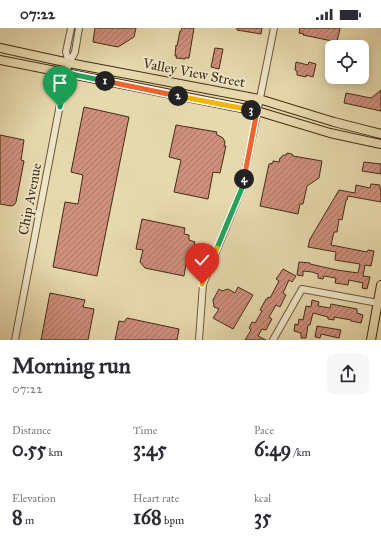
<!DOCTYPE html>
<style>
:root{--surface:#fff;--page:#f7f7f7;--text:#2b2b33;--muted:#7c7c81}
body{margin:0;font-family:"IM FELL Great Primer",serif;background:var(--page);color:var(--text);height:100vh;display:flex;flex-direction:column;font-size:15px;white-space:nowrap}
*{box-sizing:border-box;margin:0}
p{font-size:13px;color:var(--muted)}
.icon{flex:none;width:22px;height:22px;fill:none;stroke:currentColor;stroke-width:2;stroke-linecap:round;stroke-linejoin:round}
.map{position:relative;height:312px;overflow:hidden}
.sheet{display:flex;flex-direction:column;background:var(--surface);flex:1}
.sheet>*{flex:none}
.controls{position:absolute;left:325px;top:12px;display:grid;gap:8px}
.controls a{display:grid;place-items:center;width:44px;height:44px;border-radius:8px;background:var(--surface);box-shadow:0 2px 10px #0003;font-size:20px}
.pin{position:absolute;display:grid;place-items:center;width:34px;height:34px;color:#fff;margin:-41px -17px;border-radius:50% 50% 50% 0;rotate:-45deg;box-shadow:0 0 4px #0007}
.pin .icon{rotate:45deg}
.km{position:absolute;width:20px;height:20px;margin:-10px;border-radius:50%;background:#222;color:#fff;font-size:11px;line-height:20px;text-align:center}
.round{display:grid;place-items:center;flex:none;width:42px;height:42px;border-radius:8px;background:var(--page)}
.summary{display:flex;align-items:center;justify-content:space-between;height:68px;padding:0 12px}
h1{font-size:22px;font-weight:800;line-height:30px}
.figures{display:grid;grid-template-columns:repeat(3,1fr);gap:6px;height:68px;padding:4px 12px}
.figures div{display:grid;align-content:center}
.figures b{font-size:20px;font-weight:800}
.figures small{font-size:11px;font-weight:400}
.figures p{font-size:11px}
.status{display:flex;justify-content:space-between;align-items:center;height:28px;padding:0 20px;background:var(--surface);direction:ltr}
.status svg{height:11px;fill:currentColor}
.map>svg:first-child{display:block}
</style>
<div class="status"><b>07:22</b><svg viewBox="0 0 49 12"><path d="M0 12V9h3v3zM5 12V6h3v6zM10 12V3h3v9zM15 12V0h3v12zM26 1h20v11H26zM47 4h2v5h-2z"/></svg></div>
<div class="map">
<svg width="381" height="312" viewBox="0 0 381 312">
<defs>
<pattern id="building-hatch" width="6" height="6" patternUnits="userSpaceOnUse"><rect width="6" height="6" fill="#cf8f7d"/><path d="M-1 1l2-2M0 6l6-6M5 7l2-2" fill="none" stroke="#aa7565"/></pattern>
</defs>
<rect width="100%" height="100%" fill="#e7d9ae"/>
<filter id="stains"><feTurbulence type="fractalNoise" baseFrequency=".005" numOctaves="4"/><feColorMatrix values="0 0 0 0 .2 0 0 0 0 .09 0 0 0 0 .02 0 0 0 .5 -.17"/></filter>
<radialGradient id="worn" r=".72"><stop offset=".6" stop-color="#630" stop-opacity="0"/><stop offset="1" stop-color="#630" stop-opacity=".3"/></radialGradient>
<path fill="url(#building-hatch)" stroke="#442c14" d="M 95,0 L 136,0 L 134,9 L 118,19 L 93,14 Z
M 182,0 L 194,0 L 189,30 L 185,30 L 185,31 L 176,30 L 177,28 L 175,28 L 176,17 L 177,18 L 180,3 L 181,3 Z
M 237,0 L 262,0 L 261,6 L 237,2 Z
M 300,0 L 340,0 L 340,1 L 337,13 L 333,12 L 332,13 L 303,7 L 304,6 L 299,5 Z
M 215,20 L 223,21 L 219,41 L 211,39 Z
M 296,34 L 308,37 L 309,34 L 316,36 L 313,49 L 306,47 L 306,49 L 297,47 L 297,43 L 295,42 Z
M 381,62 L 381,83 L 344,75 L 346,65 L 371,70 Z
M 84,79 L 129,89 L 97,248 L 53,239 L 65,174 L 78,176 L 83,147 L 71,144 Z
M 176,97 L 217,104 L 216,106 L 223,110 L 225,114 L 224,118 L 226,118 L 220,145 L 213,144 L 208,171 L 174,164 L 181,132 L 169,129 Z
M 0,107 L 24,112 L 21,132 L 24,133 L 16,174 L 14,177 L 11,178 L 0,176 Z
M 287,125 L 292,126 L 293,128 L 322,133 L 319,150 L 307,158 L 303,176 L 300,176 L 298,186 L 260,178 L 269,136 L 273,135 L 273,133 L 279,134 L 280,130 L 281,130 L 282,128 L 284,127 L 286,127 Z
M 364,134 L 381,136 L 381,146 L 362,143 Z
M 371,156 L 380,157 L 380,161 L 381,161 L 381,174 L 348,168 L 347,172 L 346,172 L 342,192 L 339,191 L 337,204 L 334,204 L 331,217 L 367,224 L 368,222 L 374,223 L 371,238 L 365,237 L 363,248 L 370,249 L 367,261 L 362,260 L 363,255 L 349,252 L 348,257 L 342,256 L 335,255 L 336,250 L 324,248 L 323,251 L 318,250 L 318,246 L 312,244 L 303,243 L 303,248 L 297,247 L 299,234 L 310,235 L 310,236 L 337,242 L 358,245 L 360,236 L 335,232 L 336,224 L 308,219 L 310,211 L 339,162 L 355,165 L 356,157 L 370,160 Z
M 142,191 L 185,200 L 184,206 L 189,207 L 189,212 L 195,214 L 191,231 L 187,230 L 184,248 L 145,240 L 140,234 L 143,222 L 136,221 Z
M 283,241 L 296,248 L 292,254 L 289,252 L 283,265 L 286,267 L 280,279 L 276,277 L 269,289 L 272,291 L 268,298 L 266,302 L 262,301 L 258,308 L 266,312 L 245,312 L 251,302 L 249,300 L 252,294 L 255,295 L 262,283 L 260,282 L 266,271 L 267,271 L 268,269 L 270,270 L 279,253 L 276,251 Z
M 238,259 L 253,267 L 233,301 L 213,290 L 219,281 L 214,279 L 213,272 L 219,261 L 222,263 L 228,261 L 235,265 Z
M 50,265 L 85,272 L 83,279 L 94,281 L 88,312 L 41,312 Z
M 312,272 L 319,274 L 318,278 L 330,280 L 331,276 L 357,281 L 357,285 L 363,287 L 361,295 L 351,293 L 351,292 L 334,289 L 334,292 L 328,291 L 328,289 L 313,285 L 310,297 L 308,297 L 306,310 L 301,310 L 301,305 L 294,303 L 295,296 L 298,297 L 299,291 L 303,292 L 306,278 L 311,279 Z
M 127,290 L 179,301 L 177,312 L 115,312 L 119,293 L 124,294 Z
M 317,298 L 341,302 L 339,310 L 321,306 L 320,310 L 315,309 Z"/>
<g fill="none" stroke-linecap="round" stroke-linejoin="round">
<g stroke="#6d573a" stroke-width="8">
<path id="minor" d="M 69,35 L 66,24 L 71,0
M 15,312 L 66,45 L 69,35 L 75,24 L 79,0
M 199,312 L 203,256 L 242,160 L 274,0
M 273,312 L 302,261 L 378,275"/>
</g>
<g stroke="#442c14" stroke-width="10">
<path id="major" d="M 0,20 L 69,35 L 259,71 L 334,94 L 381,106
M 0,32 L 257,83 L 330,105 L 381,116
M 371,312 L 381,257"/>
</g>
<use href="#minor" stroke="#efe6ca" stroke-width="6"/>
<use href="#major" stroke="#e7d9ae" stroke-width="8"/>
</g>
<g fill="none" stroke-linecap="round" stroke-linejoin="round">
<g stroke="#fff" stroke-width="8">
<path id="split-1" d="M 60,79 L 66,45 L 105,53"/>
</g>
<g stroke="#fff" stroke-width="8">
<path id="split-2" d="M 105,53 L 178,68"/>
</g>
<g stroke="#fff" stroke-width="8">
<path id="split-3" d="M 178,68 L 251,82"/>
</g>
<g stroke="#fff" stroke-width="8">
<path id="split-4" d="M 244,151 L 257,83 L 251,82"/>
</g>
<g stroke="#fff" stroke-width="8">
<path id="split-5" d="M 217,220 L 242,160 L 244,151"/>
</g>
<g stroke="#fff" stroke-width="8">
<path id="split-6" d="M 202,256 L 217,220"/>
</g>
<use href="#split-1" stroke="#22a559" stroke-width="5"/>
<use href="#split-2" stroke="#f0652b" stroke-width="5"/>
<use href="#split-3" stroke="#f5b400" stroke-width="5"/>
<use href="#split-4" stroke="#f0652b" stroke-width="5"/>
<use href="#split-5" stroke="#22a559" stroke-width="5"/>
<use href="#split-6" stroke="#f5b400" stroke-width="5"/>
</g>
<g text-anchor="middle" dominant-baseline="central" stroke-width="3.5" stroke-linejoin="round" paint-order="stroke">
<g font-size="14" fill="#442c14" stroke="#efe6ca">
<text transform="translate(194 45) rotate(11)">Valley View Street</text>
<text transform="translate(30 171) rotate(-79)">Chip Avenue</text>
</g>
</g>
<rect width="100%" height="100%" filter="url(#stains)"/>
<rect width="100%" height="100%" fill="url(#worn)"/>
</svg>
<div class="controls">
<a><svg class="icon" aria-label="locate" viewBox="0 0 24 24"><circle cx="12" cy="12" r="6"/><path d="M12 2v4M12 18v4M2 12h4M18 12h4"/></svg></a>
</div>
<div class="pin" style="left:60px;top:79px;background:#1e9e55"><svg class="icon" aria-label="arrive" viewBox="0 0 24 24"><path d="M6 21V4h12l-3 4 3 4H6"/></svg></div>
<div class="pin" style="left:202px;top:256px;background:#d93025"><svg class="icon" aria-label="check" viewBox="0 0 24 24"><path d="M5 12l5 5 9-10"/></svg></div>
<b class="km" style="left:105px;top:53px">1</b>
<b class="km" style="left:178px;top:68px">2</b>
<b class="km" style="left:251px;top:82px">3</b>
<b class="km" style="left:244px;top:151px">4</b>
</div>
<section class="sheet">
<div class="summary"><div><h1>Morning run</h1><p>07:22</p></div><a class="round"><svg class="icon" aria-label="share" viewBox="0 0 24 24"><path d="M12 15V3M7 8l5-5 5 5M5 13v7h14v-7"/></svg></a></div>
<div class="figures">
<div><p>Distance</p><b>0.55<small> km</small></b></div>
<div><p>Time</p><b>3:45</b></div>
<div><p>Pace</p><b>6:49<small> /km</small></b></div>
</div>
<div class="figures">
<div><p>Elevation</p><b>8<small> m</small></b></div>
<div><p>Heart rate</p><b>168<small> bpm</small></b></div>
<div><p>kcal</p><b>35</b></div>
</div>
</section>
